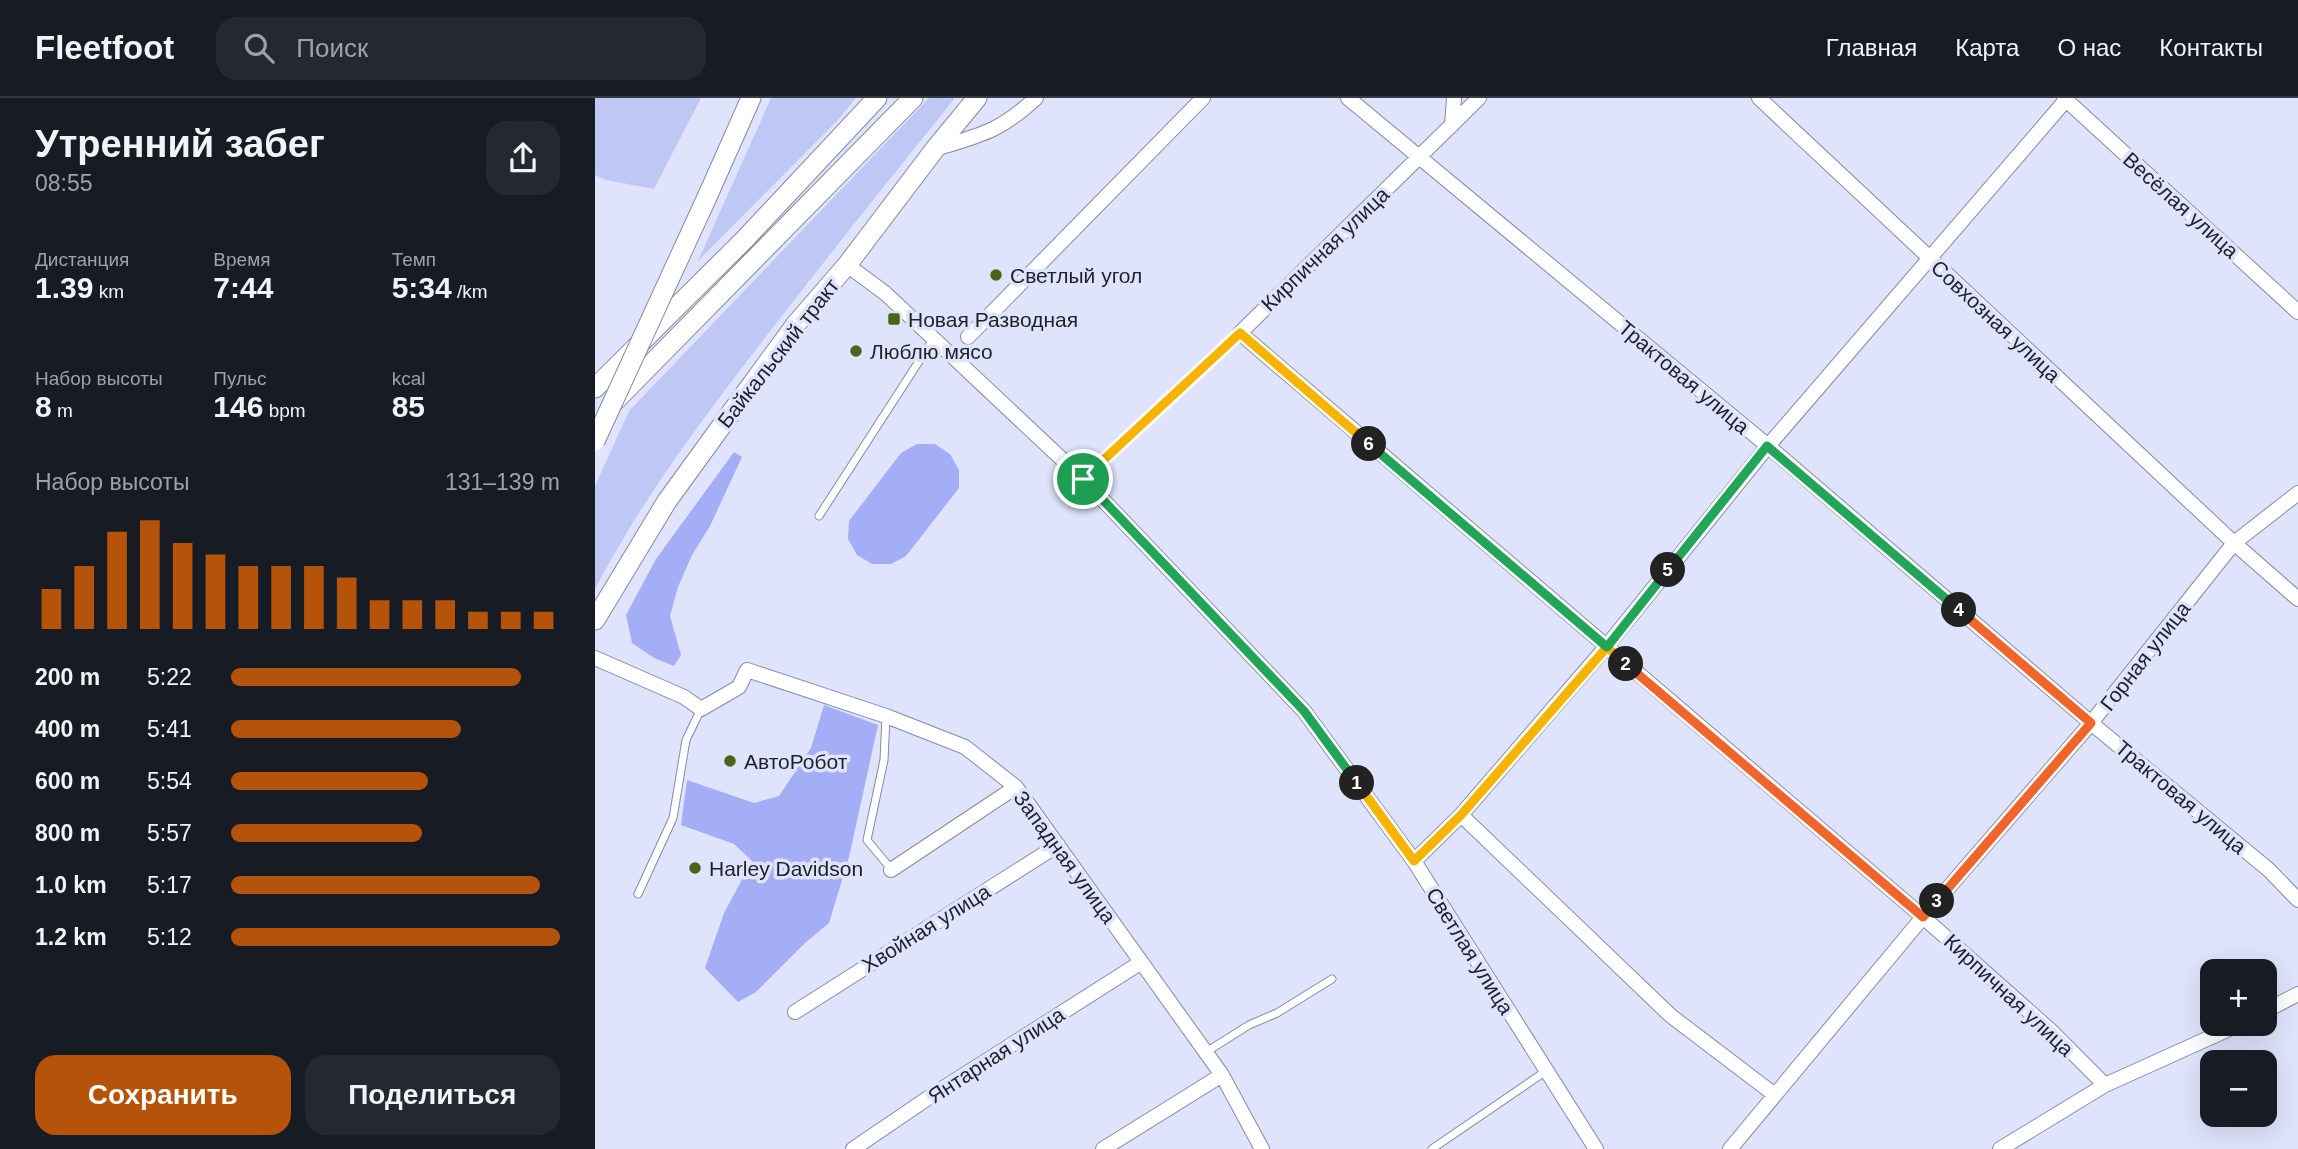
<!DOCTYPE html>
<html lang="ru">
<meta charset="utf-8">
<style>
:root{--surface:#171b24;--page:#242831;--text:#f1f3f6;--muted:#9ea1a6;--line:#363941;--accent:#b45309}
body{margin:0;font-family:Arial,sans-serif;background:var(--page);color:var(--text);height:100vh;display:flex;flex-direction:column;font-size:26px;white-space:nowrap}
*{box-sizing:border-box;margin:0}
p{font-size:23px;color:var(--muted)}
.icon{flex:none;width:38px;height:38px;fill:none;stroke:currentColor;stroke-width:2;stroke-linecap:round;stroke-linejoin:round}
.map{position:relative;flex:1;overflow:hidden}
.drawer{display:flex;flex-direction:column;background:var(--surface);width:595px}
.drawer>*{flex:none}
.tools{position:absolute;left:1605px;top:861px;display:grid;gap:14px}
.tools a{display:grid;place-items:center;width:77px;height:77px;border-radius:14px;background:var(--surface);box-shadow:0 7px 28px #0002;font-size:35px}
.pin{position:absolute;display:grid;place-items:center;width:60px;height:60px;color:#fff;margin:-30px;border:4px solid #fff;border-radius:50%;box-shadow:0 2px 7px #0007}
.km{position:absolute;width:35px;height:35px;margin:-18px;border-radius:50%;background:#222;color:#fff;font-size:19px;line-height:35px;text-align:center}
.round{display:grid;place-items:center;flex:none;width:74px;height:74px;border-radius:21px;background:var(--page)}
.headline{display:flex;align-items:center;justify-content:space-between;height:119px;padding:0 35px}
h1{font-size:38px;font-weight:600;line-height:52px}
.metrics{display:grid;grid-template-columns:repeat(3,1fr);gap:10px;height:119px;padding:7px 35px}
.metrics div{display:grid;align-content:center}
.metrics b{font-size:30px;font-weight:600}
.metrics small{font-size:19px;font-weight:400}
.metrics p{font-size:19px}
.chart{height:196px;padding:14px 35px}
.chart p{display:flex;justify-content:space-between}
.chart svg{width:100%;height:126px;margin-top:7px;stroke:var(--accent);stroke-width:6}
.button{display:flex;gap:14px;margin-top:auto;padding:14px 35px}
.button a{flex:1;height:80px;border-radius:21px;background:var(--accent);color:#fff;font-size:28px;font-weight:600;line-height:80px;text-align:center}
.button a+a{background:var(--page);color:var(--text)}
ul{padding:0 35px;list-style:none;font-size:23px}
li{display:grid;grid-template-columns:112px 84px 1fr;align-items:center;height:52px}
li i{height:18px;border-radius:9px;background:var(--accent)}
header{display:flex;align-items:center;gap:42px;box-sizing:border-box;height:98px;padding:0 35px;background:var(--surface);border-bottom:2px solid var(--line)}
header strong{font-size:33px}
nav{display:flex;gap:38px;margin-inline-start:auto;font-size:24px}
.search{width:490px;height:63px;background:var(--page);display:flex;align-items:center;gap:18px;box-sizing:border-box;padding:0 24px;border-radius:21px;color:var(--muted);font-size:26px}
main{display:flex;flex:1;min-height:0}
.map>svg:first-child{display:block}
</style>
<header>
<strong>Fleetfoot</strong>
<div class="search"><svg class="icon" aria-label="search" viewBox="0 0 24 24"><circle cx="10" cy="10" r="6"/><path d="M15 15l6 6"/></svg>Поиск</div>
<nav><a>Главная</a><a>Карта</a><a>О нас</a><a>Контакты</a></nav>
</header>
<main>
<section class="drawer">
<div class="headline"><div><h1>Утренний забег</h1><p>08:55</p></div><a class="round"><svg class="icon" aria-label="share" viewBox="0 0 24 24"><path d="M12 15V3M7 8l5-5 5 5M5 13v7h14v-7"/></svg></a></div>
<div class="metrics">
<div><p>Дистанция</p><b>1.39<small> km</small></b></div>
<div><p>Время</p><b>7:44</b></div>
<div><p>Темп</p><b>5:34<small> /km</small></b></div>
</div>
<div class="metrics">
<div><p>Набор высоты</p><b>8<small> m</small></b></div>
<div><p>Пульс</p><b>146<small> bpm</small></b></div>
<div><p>kcal</p><b>85</b></div>
</div>
<div class="chart"><p><span>Набор высоты</span>131–139 m</p>
<svg viewBox="0 0 160 44" preserveAspectRatio="none"><path d="M5 44V30M15 44V22M25 44V10M35 44V6M45 44V14M55 44V18M65 44V22M75 44V22M85 44V22M95 44V26M105 44V34M115 44V34M125 44V34M135 44V38M145 44V38M155 44V38"/></svg>
</div>
<ul>
<li><b>200 m</b>5:22<i style="width:88%"></i></li>
<li><b>400 m</b>5:41<i style="width:70%"></i></li>
<li><b>600 m</b>5:54<i style="width:60%"></i></li>
<li><b>800 m</b>5:57<i style="width:58%"></i></li>
<li><b>1.0 km</b>5:17<i style="width:94%"></i></li>
<li><b>1.2 km</b>5:12<i style="width:100%"></i></li>
</ul>
<div class="button"><a>Сохранить</a><a>Поделиться</a></div>
</section>
<div class="map">
<svg width="1703" height="1051" viewBox="0 0 1703 1051">
<rect width="100%" height="100%" fill="#dfe4fc"/>
<path fill="#bfc7f5" d="M 0,0 L 106,0 L 59,91 L 11,82 L 0,77 Z
M 176,0 L 261,0 L 242,23 L 103,163 Z
M 334,0 L 360,0 C 295,81 229,163 166,245 C 105,324 46,403 0,491 L 0,388 L 34,313 Z"/>
<path fill="#a3aef7" d="M 322,346 L 340,346 L 355,356 L 364,372 L 364,390 L 311,458 L 296,466 L 277,466 L 262,457 L 253,441 L 254,423 L 306,355 Z
M 139,354 L 147,359 L 115,428 L 97,457 L 83,489 L 75,518 L 86,557 L 79,568 L 59,560 L 37,545 L 31,517 L 61,461 Z
M 229,607 L 283,627 L 254,759 L 234,825 L 210,845 L 161,894 L 143,904 L 110,870 L 129,815 L 157,763 L 139,746 L 86,727 L 92,682 L 159,705 L 184,698 L 216,650 Z"/>
<g fill="none" stroke-linecap="round" stroke-linejoin="round">
<g stroke="#868aa1" stroke-width="9">
<path id="lane" d="M 488,381 L 645,235
M 224,418 L 339,240
M 291,619 L 289,662 L 272,742 L 296,771
M 43,796 L 78,720 L 91,642 L 106,611
M 611,954 L 654,927 L 682,915 L 737,881
M 837,1051 L 951,973"/>
</g>
<g stroke="#868aa1" stroke-width="16">
<path id="street" d="M 753,0 L 1173,348 L 1496,625 L 1674,772 L 1703,802
M 884,0 L 645,235 L 1328,819 L 1455,932 L 1510,987
M 1164,0 L 1639,445 L 1703,501
M 1469,0 L 1703,214
M 857,27 L 859,0
M 340,51 C 386,37 404,34 441,0
M 252,167 L 290,195 L 488,381 L 709,613 L 819,763 L 1001,1051
M 373,239 L 608,0
M 0,560 L 89,599 L 106,611 L 144,589 L 152,572 L 291,618 L 370,649 L 421,689 L 627,977 L 667,1051
M 866,717 L 1076,918 L 1180,997
M 819,763 L 866,717 L 1011,549 L 1173,348 L 1471,2
M 296,772 L 421,689
M 1670,913 L 1703,896
M 200,914 L 463,747
M 258,1051 L 336,998 L 545,865
M 508,1051 L 627,977
M 1135,1051 L 1328,819 L 1496,625 L 1639,445 L 1703,395
M 1405,1051 L 1510,987 L 1645,926"/>
</g>
<g stroke="#868aa1" stroke-width="21">
<path id="secondary" d="M 113,97 L 156,0
M 0,290 L 150,141 L 282,0
M 18,305 L 318,0
M 0,522 L 72,403 L 149,297 L 201,226 L 252,167 L 340,51 L 382,0"/>
</g>
<use href="#lane" stroke="#fff" stroke-width="7"/>
<use href="#street" stroke="#fff" stroke-width="14"/>
<use href="#secondary" stroke="#fff" stroke-width="19"/>
<g stroke="#868aa1" stroke-width="21" stroke-linecap="butt">
<path id="secondary-bridge" d="M 0,343 L 113,97"/>
</g>
<use href="#secondary-bridge" stroke="#fff" stroke-width="19"/>
</g>
<g fill="none" stroke-linecap="round" stroke-linejoin="round">
<g stroke="#fff" stroke-width="14">
<path id="split-1" d="M 488,381 L 709,613 L 762,685"/>
</g>
<g stroke="#fff" stroke-width="14">
<path id="split-2" d="M 762,685 L 819,763 L 866,717 L 1012,549 L 1031,566"/>
</g>
<g stroke="#fff" stroke-width="14">
<path id="split-3" d="M 1031,566 L 1328,819 L 1342,803"/>
</g>
<g stroke="#fff" stroke-width="14">
<path id="split-4" d="M 1342,803 L 1496,625 L 1364,512"/>
</g>
<g stroke="#fff" stroke-width="14">
<path id="split-5" d="M 1073,472 L 1172,348 L 1364,512"/>
</g>
<g stroke="#fff" stroke-width="14">
<path id="split-6" d="M 774,346 L 1012,549 L 1073,472"/>
</g>
<g stroke="#fff" stroke-width="14">
<path id="split-7" d="M 488,381 L 645,235 L 774,346"/>
</g>
<use href="#split-1" stroke="#22a559" stroke-width="9"/>
<use href="#split-2" stroke="#f5b400" stroke-width="9"/>
<use href="#split-3" stroke="#f0652b" stroke-width="9"/>
<use href="#split-4" stroke="#f0652b" stroke-width="9"/>
<use href="#split-5" stroke="#22a559" stroke-width="9"/>
<use href="#split-6" stroke="#22a559" stroke-width="9"/>
<use href="#split-7" stroke="#f5b400" stroke-width="9"/>
</g>
<g fill="#4a6517" stroke="#dfe4fc" stroke-width="2.5">
<circle cx="401" cy="177" r="7"/>
<rect x="292" y="214" width="14" height="14" rx="3.5"/>
<circle cx="261" cy="253" r="7"/>
<circle cx="135" cy="663" r="7"/>
<circle cx="100" cy="770" r="7"/>
</g>
<g text-anchor="middle" dominant-baseline="central" stroke-width="7" stroke-linejoin="round" paint-order="stroke">
<g font-size="21" fill="#1f212a" stroke="#dfe4fc">
<text transform="translate(1586 107) rotate(42)">Весёлая улица</text>
<text transform="translate(730 151) rotate(-44)">Кирпичная улица</text>
<text transform="translate(1401 223) rotate(43)">Совхозная улица</text>
<text transform="translate(183 255) rotate(-52)">Байкальский тракт</text>
<text transform="translate(1089 279) rotate(40)">Трактовая улица</text>
<text transform="translate(1550 558) rotate(-52)">Горная улица</text>
<text transform="translate(1586 699) rotate(40)">Трактовая улица</text>
<text transform="translate(470 759) rotate(54)">Западная улица</text>
<text transform="translate(331 830) rotate(-32)">Хвойная улица</text>
<text transform="translate(875 853) rotate(58)">Светлая улица</text>
<text transform="translate(1414 897) rotate(43)">Кирпичная улица</text>
<text transform="translate(401 957) rotate(-33)">Янтарная улица</text>
</g>
<g font-size="21" fill="#1f212a" stroke="#dfe4fc" text-anchor="start">
<text x="415" y="177">Светлый угол</text>
<text x="313" y="221">Новая Разводная</text>
<text x="275" y="253">Люблю мясо</text>
<text x="149" y="663">АвтоРобот</text>
<text x="114" y="770">Harley Davidson</text>
</g>
</g>
</svg>
<div class="tools">
<a>+</a>
<a>−</a>
</div>
<div class="pin" style="left:488px;top:381px;background:#1e9e55"><svg class="icon" aria-label="arrive" viewBox="0 0 24 24"><path d="M6 21V4h12l-3 4 3 4H6"/></svg></div>
<b class="km" style="left:762px;top:685px">1</b>
<b class="km" style="left:1031px;top:566px">2</b>
<b class="km" style="left:1342px;top:803px">3</b>
<b class="km" style="left:1364px;top:512px">4</b>
<b class="km" style="left:1073px;top:472px">5</b>
<b class="km" style="left:774px;top:346px">6</b>
</div>
</main>
